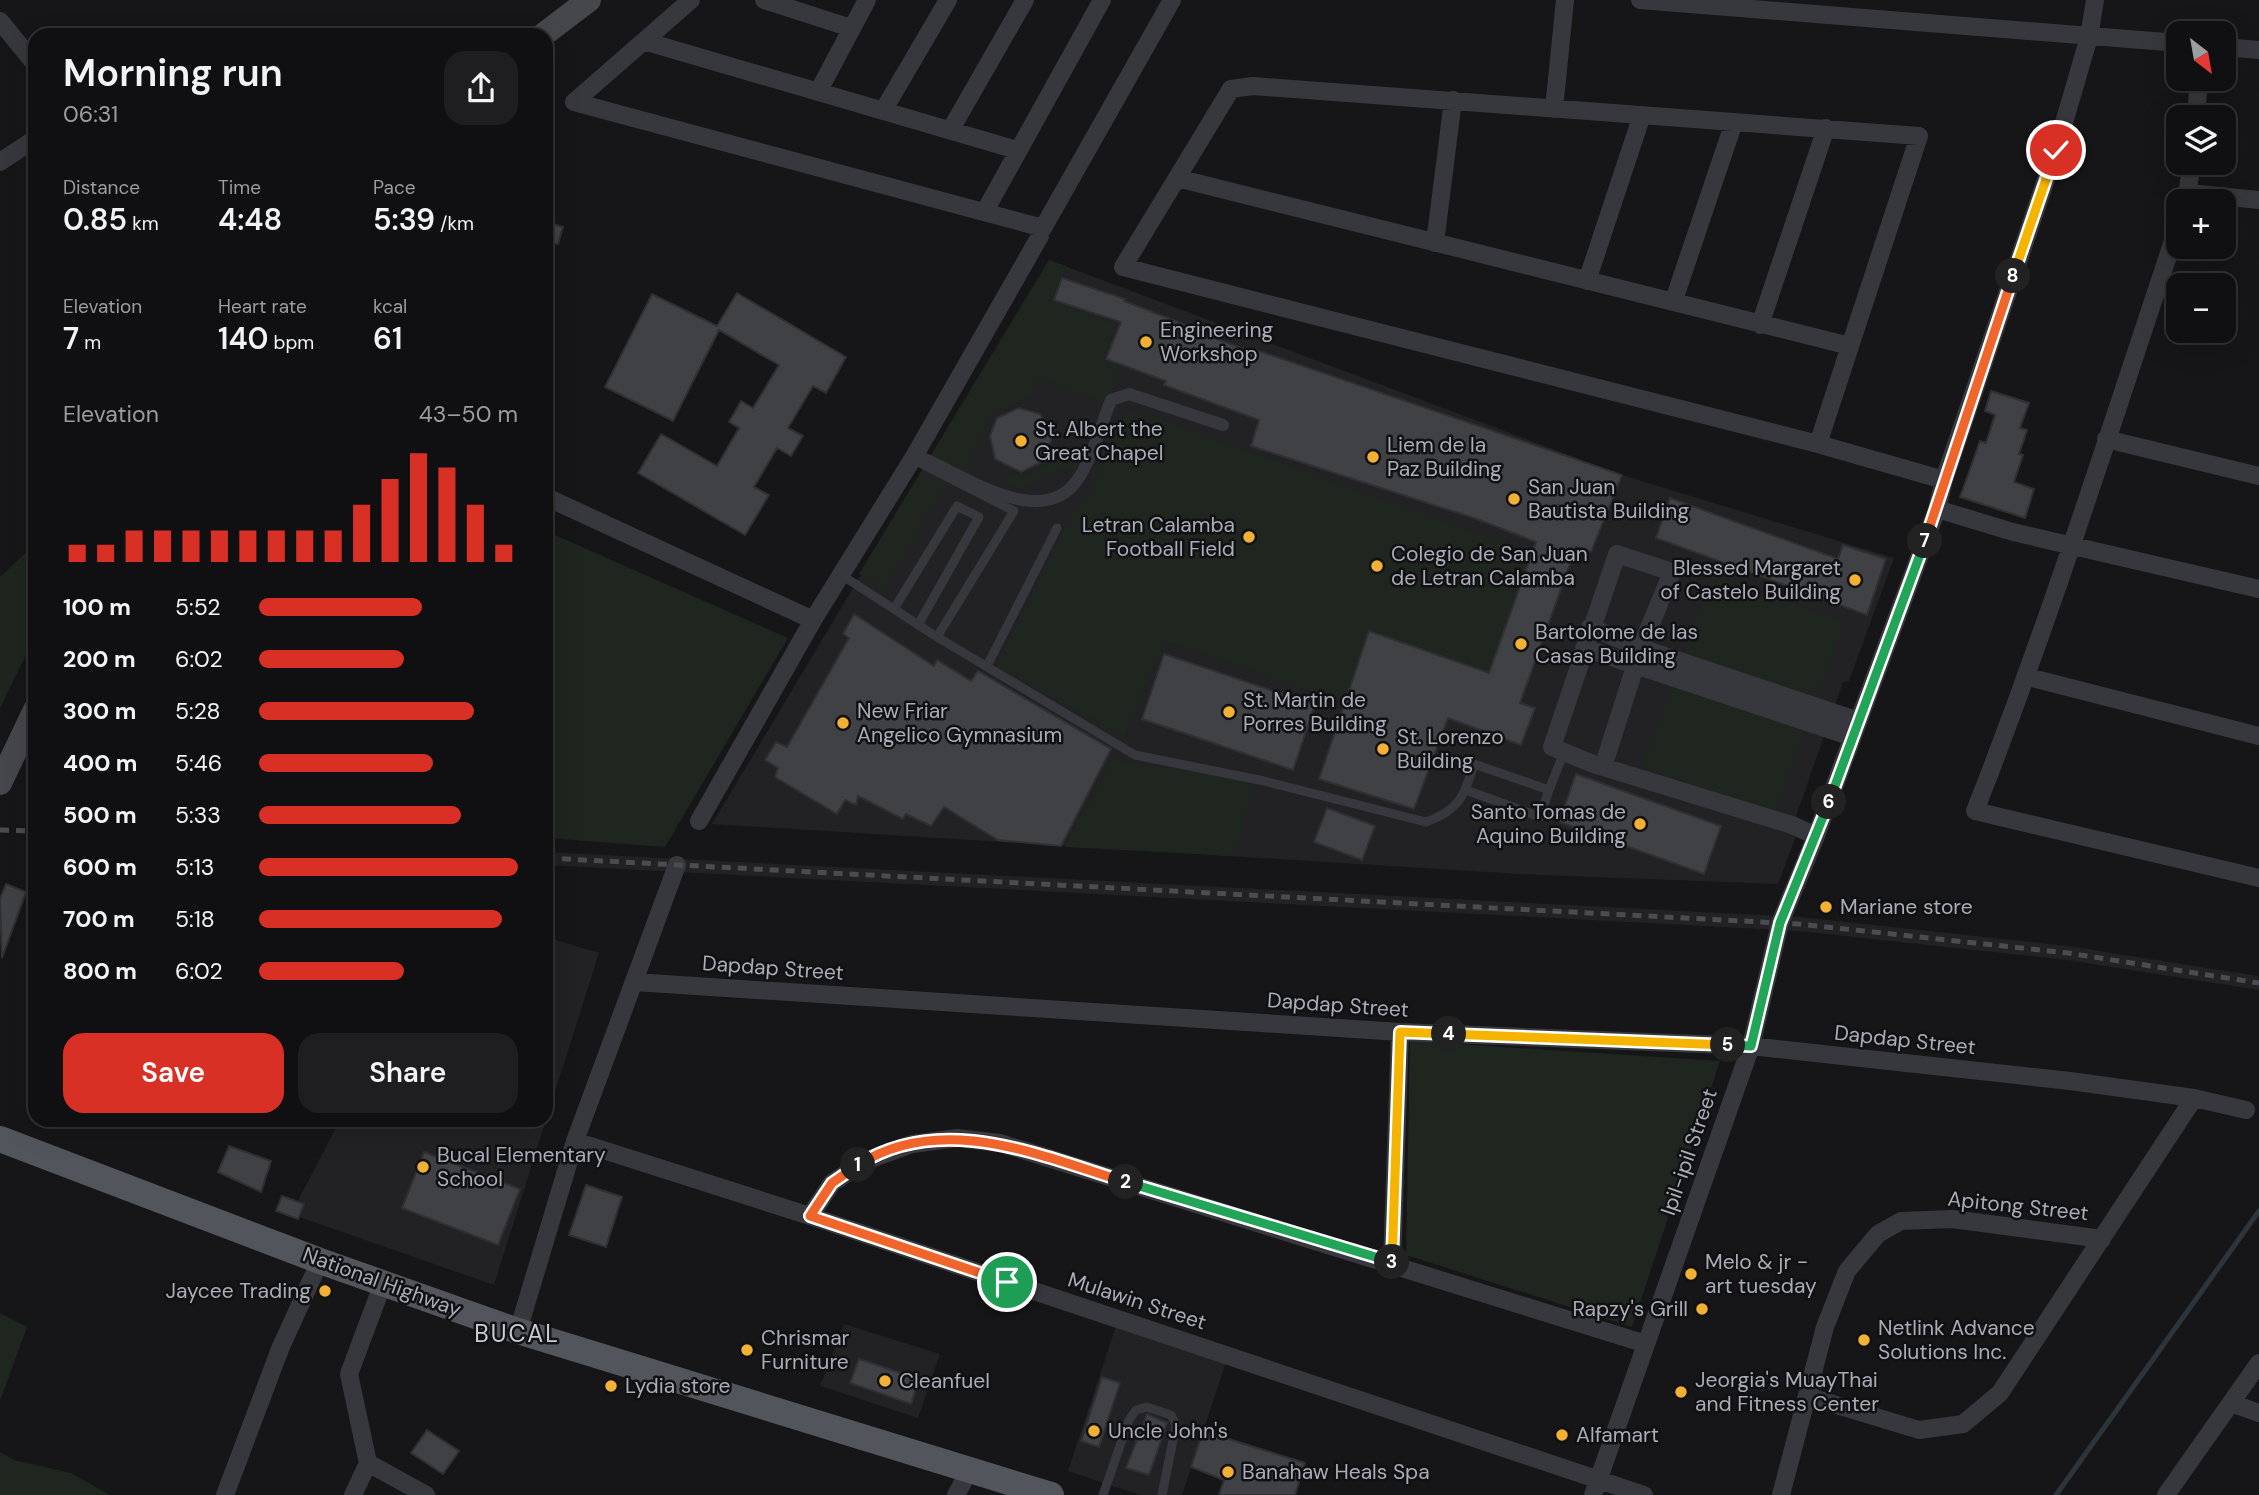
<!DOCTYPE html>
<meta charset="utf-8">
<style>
:root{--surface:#101012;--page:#1e1e20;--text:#f1f3f6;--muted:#9c9d9f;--line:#303032;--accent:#d93025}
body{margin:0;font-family:"DM Sans",sans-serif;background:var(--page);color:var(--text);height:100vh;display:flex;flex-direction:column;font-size:26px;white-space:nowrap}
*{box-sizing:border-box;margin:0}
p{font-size:23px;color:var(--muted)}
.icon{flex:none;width:38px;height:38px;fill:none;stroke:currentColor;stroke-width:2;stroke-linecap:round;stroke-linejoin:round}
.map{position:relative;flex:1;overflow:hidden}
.details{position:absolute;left:28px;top:28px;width:525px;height:1099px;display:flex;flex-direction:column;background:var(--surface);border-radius:21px;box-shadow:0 7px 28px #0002,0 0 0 2px var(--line)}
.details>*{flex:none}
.needle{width:46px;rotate:149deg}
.fabs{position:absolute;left:2166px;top:21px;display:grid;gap:14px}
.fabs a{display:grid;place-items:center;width:70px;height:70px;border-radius:14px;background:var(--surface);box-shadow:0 7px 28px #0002,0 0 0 2px var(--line);font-size:35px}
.pin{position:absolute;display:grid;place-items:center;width:60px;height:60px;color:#fff;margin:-30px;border:4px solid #fff;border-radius:50%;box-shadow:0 2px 7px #0007}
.km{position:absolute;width:35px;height:35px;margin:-18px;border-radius:50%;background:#222;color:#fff;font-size:19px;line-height:35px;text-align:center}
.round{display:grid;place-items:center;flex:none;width:74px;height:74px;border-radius:21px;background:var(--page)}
.headline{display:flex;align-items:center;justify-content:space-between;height:119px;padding:0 35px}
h1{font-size:38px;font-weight:600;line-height:52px}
.stats{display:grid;grid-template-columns:repeat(3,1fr);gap:10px;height:119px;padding:7px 35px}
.stats div{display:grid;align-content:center}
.stats b{font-size:30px;font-weight:600}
.stats small{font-size:19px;font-weight:400}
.stats p{font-size:19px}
.chart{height:196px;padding:14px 35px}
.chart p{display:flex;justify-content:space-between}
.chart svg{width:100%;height:126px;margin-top:7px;stroke:var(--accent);stroke-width:6}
.primary-button{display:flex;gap:14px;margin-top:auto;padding:14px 35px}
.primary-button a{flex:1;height:80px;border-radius:21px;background:var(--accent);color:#fff;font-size:28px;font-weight:600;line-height:80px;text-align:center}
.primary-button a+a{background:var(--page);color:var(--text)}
ul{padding:0 35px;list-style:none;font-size:23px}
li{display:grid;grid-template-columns:112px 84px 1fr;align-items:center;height:52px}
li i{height:18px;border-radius:9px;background:var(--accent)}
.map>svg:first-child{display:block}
</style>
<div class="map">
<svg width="2259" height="1495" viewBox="0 0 2259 1495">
<rect width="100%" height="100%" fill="#161618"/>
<path fill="#222225" d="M 1049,260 L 1622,475 L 1894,558 L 1849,681 L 1843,682 L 1833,711 L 1790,833 L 1796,836 L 1778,884 L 1518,874 L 712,824 Z
M 546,852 L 1800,917 L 2068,946 L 2258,976 L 2259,990 L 2067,960 L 1799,931 L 546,865 Z
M 546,937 L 599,953 L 546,1120 Z
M 340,1120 L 546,1120 L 494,1285 L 291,1214 Z
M 844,1324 L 940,1354 L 918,1418 L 820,1386 Z
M 1116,1326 L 1226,1362 L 1182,1495 L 1140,1495 L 1068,1471 Z"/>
<path fill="#1e261f" d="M 1049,260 L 1066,266 L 1052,301 L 1117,324 L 1104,359 L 1122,366 L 1107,404 L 1039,378 C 1031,396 1017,411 995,409 L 966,465 L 974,468 L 969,478 L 929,458 Z
M 1135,410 L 1532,553 L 1489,673 L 1369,631 L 1344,703 L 1165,641 L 1124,737 L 996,666 L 1073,513 L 1092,489 L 1119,422 Z
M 1054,449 L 1080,456 L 1076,472 L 1060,470 L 1028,484 L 1025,492 L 1005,483 L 1010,471 L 1025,478 L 1051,460 Z
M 926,463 L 950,476 L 885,589 L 859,574 Z
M 546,531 L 788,638 L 665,847 L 546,838 Z
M 35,544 L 35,637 L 0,708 L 0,577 Z
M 1712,575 L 1845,621 L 1816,702 L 1683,656 Z
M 1673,683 L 1805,731 L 1775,814 L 1642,766 Z
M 1112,760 L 1239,778 L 1252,791 L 1234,856 L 1065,847 Z
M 1410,1041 L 1720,1061 L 1632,1327 L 1406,1255 Z
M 0,1313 L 27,1327 L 0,1401 Z
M 0,1452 L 14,1460 L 71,1473 L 110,1495 L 0,1495 Z"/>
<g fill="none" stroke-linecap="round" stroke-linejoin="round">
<path stroke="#2c353c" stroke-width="5" d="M 2056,1495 L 2259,1211"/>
</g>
<path fill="#404145" stroke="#303034" stroke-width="2" d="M 546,222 L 563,227 L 558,244 L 546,241 Z
M 1062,278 L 1125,299 L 1124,301 L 1186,325 L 1185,327 L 1252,352 L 1253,349 L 1622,475 L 1591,552 L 1576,547 L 1520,703 L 1535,708 L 1521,745 L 1448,718 L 1414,809 L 1319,779 L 1369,631 L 1489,673 L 1536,542 L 1477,519 L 1251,446 L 1259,420 L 1164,385 L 1166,381 L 1106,359 L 1121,322 L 1054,300 Z
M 737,293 L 846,357 L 826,393 L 813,386 L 788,428 L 803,436 L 791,456 L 777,448 L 754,487 L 769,495 L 745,535 L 638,473 L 661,434 L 717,466 L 739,428 L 729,422 L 741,401 L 753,408 L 779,365 L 719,330 L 673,421 L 605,387 L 652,294 L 717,326 Z
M 1991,391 L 2029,403 L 2020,428 L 2027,430 L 2019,454 L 2023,455 L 2014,482 L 2034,489 L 2025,518 L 1960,497 L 1980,441 L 1986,443 L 1995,415 L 1985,411 Z
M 1019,408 L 1040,414 L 1053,434 L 1044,461 L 1021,472 L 995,459 L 990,436 L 997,418 Z
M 1670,498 L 1838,559 L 1843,545 L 1886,559 L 1867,615 L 1656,538 Z
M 854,614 L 934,666 L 937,660 L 971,681 L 978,671 L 1111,749 L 1061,846 L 998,840 L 944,807 L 931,826 L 906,814 L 903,819 L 858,796 L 856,805 L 845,800 L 837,814 L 775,777 L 778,768 L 765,760 L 776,742 L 787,747 L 849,638 L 843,634 Z
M 1164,654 L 1315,705 L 1293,770 L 1142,719 Z
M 1576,774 L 1721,826 L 1704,874 L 1559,822 Z
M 1327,808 L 1375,826 L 1362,860 L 1314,842 Z
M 6,884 L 26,892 L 2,958 L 0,899 Z
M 229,1146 L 271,1161 L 261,1192 L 218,1172 Z
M 424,1152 L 520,1189 L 498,1245 L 402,1208 Z
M 586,1185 L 622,1197 L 606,1247 L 569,1235 Z
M 282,1196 L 304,1204 L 298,1219 L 276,1211 Z
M 859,1359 L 919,1379 L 911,1404 L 850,1383 Z
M 1102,1377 L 1120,1383 L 1099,1447 L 1081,1441 Z
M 1147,1414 L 1167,1423 L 1149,1475 L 1126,1468 Z
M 427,1430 L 459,1451 L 443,1474 L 411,1453 Z
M 1203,1431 L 1305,1463 L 1295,1495 L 1219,1495 L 1224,1480 L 1191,1467 Z"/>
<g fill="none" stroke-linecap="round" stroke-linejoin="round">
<path stroke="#37383d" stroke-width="9" d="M 918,462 L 1014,511 L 937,637 L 1135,755 L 1264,781 L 1426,822 C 1459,810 1464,797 1474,764 L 1549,790 L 1564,752
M 843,576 L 937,637
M 894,609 L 957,506 L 979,517 L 918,625
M 987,666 L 1057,528
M 1466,790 L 1540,817 L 1549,790
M 1103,1495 L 1129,1420 L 1136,1410 L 1147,1407 L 1171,1415 L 1176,1425 L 1162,1495"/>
<path stroke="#37383d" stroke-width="12" d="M 915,455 C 961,472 1044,536 1080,476 C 1094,453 1101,425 1111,400 L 1129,394 L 1223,425"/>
<path stroke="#37383d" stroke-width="18" d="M 764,0 L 851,28
M 1640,0 L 2179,43
M 0,21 L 35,64
M 644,41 L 1017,150
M 2224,47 L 2259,50
M 818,92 L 867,0
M 574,102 L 1043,228 L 1172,0
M 574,102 L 691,0
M 1554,109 L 1565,0
M 883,111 L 948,0
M 2196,117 L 2199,79
M 951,129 L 1025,0
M 0,162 L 35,139
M 1177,178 L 1850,346
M 2189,193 L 2259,200
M 2186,201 L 2192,163
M 985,211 L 1102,0
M 2179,223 C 2113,420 2051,618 1975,811 L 2259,878
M 1435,243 L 1453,100
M 1587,281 L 1642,115
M 1674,300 L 1734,122
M 1760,325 L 1826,128
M 2106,439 L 2259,476
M 1818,444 L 1919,136 L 1253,86 L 1231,89 L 1123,267 L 1818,444 L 1944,480
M 546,497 L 813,620
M 1937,509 L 2013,532 L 2259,589
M 1590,627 L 1641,648 L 1859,721
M 1584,648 L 1852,737
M 2028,677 L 2259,736
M 1603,767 L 1641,648 L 1672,572 L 1617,554 L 1552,747 L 1593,764 L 1603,767 L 1792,825 L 1816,836
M 699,821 L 813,620 L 915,455 L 1040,236
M 635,982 L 1400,1032 L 1751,1046 L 2070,1081 L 2194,1098 L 2246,1110
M 575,1141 L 810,1216 L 1644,1495
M 810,1216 L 832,1183 L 865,1161 L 912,1144 L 957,1138 L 1000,1143 L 1646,1344
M 1392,1263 L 1400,1032
M 518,1331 L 575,1141 L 677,865
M 1807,1396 L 1919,1430 L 1963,1424 L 2000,1393 L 2194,1098
M 2231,1403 L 2259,1413
M 368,1463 L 426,1495
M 225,1495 L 280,1349 L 320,1261
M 353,1495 L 368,1463 L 349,1374 L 383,1283
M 956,1495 L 969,1471
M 1593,1495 L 1751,1046 L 1780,923 L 1816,836 L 1937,509 L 1944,480 L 2056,150 L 2089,37 L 2095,0
M 1781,1495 L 1825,1327 L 1847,1271 L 1878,1234 L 1901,1221 L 1952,1219 L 2102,1239
M 2166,1495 L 2259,1363"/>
<path stroke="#45474d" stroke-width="24" d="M 543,35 L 589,0
M 0,783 L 35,710"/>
<path stroke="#53555c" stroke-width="26" d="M 0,1139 L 320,1261 L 518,1331 L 1051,1495"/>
<path stroke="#4a4c52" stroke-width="5" stroke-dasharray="9 7" stroke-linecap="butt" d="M 0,830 L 35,831
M 546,858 L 1799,924 L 2068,953 L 2259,983"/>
</g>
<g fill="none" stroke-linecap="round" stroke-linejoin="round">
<g stroke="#fff" stroke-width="14">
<path id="split-1" d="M 858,1165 L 832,1183 L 810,1216 L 1007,1282"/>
</g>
<g stroke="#fff" stroke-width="14">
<path id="split-2" d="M 858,1165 C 942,1111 1041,1156 1126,1182"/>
</g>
<g stroke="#fff" stroke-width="14">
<path id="split-3" d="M 1126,1182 L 1392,1262"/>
</g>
<g stroke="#fff" stroke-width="14">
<path id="split-4" d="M 1392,1262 L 1400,1032 L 1449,1034"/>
</g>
<g stroke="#fff" stroke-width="14">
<path id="split-5" d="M 1449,1034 L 1728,1045"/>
</g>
<g stroke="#fff" stroke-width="14">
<path id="split-6" d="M 1728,1045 L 1751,1046 L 1780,923 L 1829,802"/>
</g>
<g stroke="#fff" stroke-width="14">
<path id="split-7" d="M 1829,802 L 1925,541"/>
</g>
<g stroke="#fff" stroke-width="14">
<path id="split-8" d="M 1925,541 L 2013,276"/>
</g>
<g stroke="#fff" stroke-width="14">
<path id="split-9" d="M 2013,276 L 2056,150"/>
</g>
<use href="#split-1" stroke="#f0652b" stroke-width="9"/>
<use href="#split-2" stroke="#f0652b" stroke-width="9"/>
<use href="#split-3" stroke="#22a559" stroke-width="9"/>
<use href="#split-4" stroke="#f5b400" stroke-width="9"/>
<use href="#split-5" stroke="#f5b400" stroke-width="9"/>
<use href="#split-6" stroke="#22a559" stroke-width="9"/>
<use href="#split-7" stroke="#22a559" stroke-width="9"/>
<use href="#split-8" stroke="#f0652b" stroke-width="9"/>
<use href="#split-9" stroke="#f5b400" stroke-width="9"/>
</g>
<g fill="#f2b134" stroke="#111113" stroke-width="2.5">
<circle cx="1146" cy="342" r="7"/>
<circle cx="1021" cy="441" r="7"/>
<circle cx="1373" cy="457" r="7"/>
<circle cx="1514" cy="499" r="7"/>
<circle cx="1249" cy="537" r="7"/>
<circle cx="1377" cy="566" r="7"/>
<circle cx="1855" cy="580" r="7"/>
<circle cx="1521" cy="644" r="7"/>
<circle cx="1229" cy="712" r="7"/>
<circle cx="843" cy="723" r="7"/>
<circle cx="1383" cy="749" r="7"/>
<circle cx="1640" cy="824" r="7"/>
<circle cx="1826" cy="907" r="7"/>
<circle cx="423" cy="1167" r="7"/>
<circle cx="1691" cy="1274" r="7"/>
<circle cx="325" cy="1291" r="7"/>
<circle cx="1702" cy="1309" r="7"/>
<circle cx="1864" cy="1340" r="7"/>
<circle cx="747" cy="1350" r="7"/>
<circle cx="885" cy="1381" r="7"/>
<circle cx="611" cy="1386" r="7"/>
<circle cx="1681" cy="1392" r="7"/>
<circle cx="1094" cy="1431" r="7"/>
<circle cx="1562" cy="1435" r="7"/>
<circle cx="1228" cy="1472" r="7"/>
</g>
<g text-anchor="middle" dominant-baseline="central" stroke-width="5" stroke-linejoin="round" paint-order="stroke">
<g font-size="21" fill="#a8adb8" stroke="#111113" text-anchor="start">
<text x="1160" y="330">Engineering<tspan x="1160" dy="24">Workshop</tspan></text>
<text x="1035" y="429">St. Albert the<tspan x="1035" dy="24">Great Chapel</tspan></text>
<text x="1387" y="445">Liem de la<tspan x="1387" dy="24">Paz Building</tspan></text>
<text x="1528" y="487">San Juan<tspan x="1528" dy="24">Bautista Building</tspan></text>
<text x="1235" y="525" text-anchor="end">Letran Calamba<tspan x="1235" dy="24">Football Field</tspan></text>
<text x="1391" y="554">Colegio de San Juan<tspan x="1391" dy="24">de Letran Calamba</tspan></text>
<text x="1841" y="568" text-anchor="end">Blessed Margaret<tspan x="1841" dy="24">of Castelo Building</tspan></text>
<text x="1535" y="632">Bartolome de las<tspan x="1535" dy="24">Casas Building</tspan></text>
<text x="1243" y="700">St. Martin de<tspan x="1243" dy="24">Porres Building</tspan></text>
<text x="857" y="711">New Friar<tspan x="857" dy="24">Angelico Gymnasium</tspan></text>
<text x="1397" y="737">St. Lorenzo<tspan x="1397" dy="24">Building</tspan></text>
<text x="1626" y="812" text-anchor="end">Santo Tomas de<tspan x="1626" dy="24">Aquino Building</tspan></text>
<text x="1840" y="907">Mariane store</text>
<text x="437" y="1155">Bucal Elementary<tspan x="437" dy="24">School</tspan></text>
<text x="1705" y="1262">Melo &amp; jr -<tspan x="1705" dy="24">art tuesday</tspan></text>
<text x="311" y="1291" text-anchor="end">Jaycee Trading</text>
<text x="1688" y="1309" text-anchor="end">Rapzy's Grill</text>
<text x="1878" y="1328">Netlink Advance<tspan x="1878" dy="24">Solutions Inc.</tspan></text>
<text x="761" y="1338">Chrismar<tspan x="761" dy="24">Furniture</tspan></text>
<text x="1695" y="1380">Jeorgia's MuayThai<tspan x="1695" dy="24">and Fitness Center</tspan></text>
<text x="899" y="1381">Cleanfuel</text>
<text x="625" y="1386">Lydia store</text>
<text x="1108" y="1431">Uncle John's</text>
<text x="1576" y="1435">Alfamart</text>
<text x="1242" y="1472">Banahaw Heals Spa</text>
</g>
<g font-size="21" fill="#a8adb8" stroke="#111113">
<text transform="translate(773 968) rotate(4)">Dapdap Street</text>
<text transform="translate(1338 1005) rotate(4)">Dapdap Street</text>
<text transform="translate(1905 1040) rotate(6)">Dapdap Street</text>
<text transform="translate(1689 1152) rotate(-71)">Ipil-ipil Street</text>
<text transform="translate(2018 1206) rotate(6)">Apitong Street</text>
<text transform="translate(382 1282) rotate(20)">National Highway</text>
<text transform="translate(1137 1301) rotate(18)">Mulawin Street</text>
</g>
<g font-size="24" letter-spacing="2" fill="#c9ccd4" stroke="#111113">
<text x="517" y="1333">BUCAL</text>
</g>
</g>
</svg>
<div class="fabs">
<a><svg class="needle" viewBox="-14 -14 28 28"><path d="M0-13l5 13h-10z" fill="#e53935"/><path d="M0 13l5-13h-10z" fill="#9c9d9f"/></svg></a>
<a><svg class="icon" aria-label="layers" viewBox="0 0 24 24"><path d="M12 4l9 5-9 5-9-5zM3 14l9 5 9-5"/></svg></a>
<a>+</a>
<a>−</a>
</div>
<div class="pin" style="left:1007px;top:1282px;background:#1e9e55"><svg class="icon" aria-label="arrive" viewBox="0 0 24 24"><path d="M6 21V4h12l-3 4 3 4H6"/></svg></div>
<div class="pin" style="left:2056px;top:150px;background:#d93025"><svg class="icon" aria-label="check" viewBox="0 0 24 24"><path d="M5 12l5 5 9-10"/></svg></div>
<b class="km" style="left:858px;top:1165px">1</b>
<b class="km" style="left:1126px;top:1182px">2</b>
<b class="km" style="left:1392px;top:1262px">3</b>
<b class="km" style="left:1449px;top:1034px">4</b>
<b class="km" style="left:1728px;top:1045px">5</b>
<b class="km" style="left:1829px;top:802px">6</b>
<b class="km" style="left:1925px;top:541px">7</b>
<b class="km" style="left:2013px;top:276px">8</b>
<section class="details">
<div class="headline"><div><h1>Morning run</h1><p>06:31</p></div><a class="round"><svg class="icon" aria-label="share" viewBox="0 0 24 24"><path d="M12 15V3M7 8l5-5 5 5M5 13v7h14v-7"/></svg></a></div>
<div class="stats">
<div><p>Distance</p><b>0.85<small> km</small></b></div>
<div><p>Time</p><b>4:48</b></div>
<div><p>Pace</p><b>5:39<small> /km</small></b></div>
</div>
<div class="stats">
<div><p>Elevation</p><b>7<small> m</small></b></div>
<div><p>Heart rate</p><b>140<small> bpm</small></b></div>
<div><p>kcal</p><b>61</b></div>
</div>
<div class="chart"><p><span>Elevation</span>43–50 m</p>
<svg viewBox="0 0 160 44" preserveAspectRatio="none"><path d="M5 44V38M15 44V38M25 44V33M35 44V33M45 44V33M55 44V33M65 44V33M75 44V33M85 44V33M95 44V33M105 44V24M115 44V15M125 44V6M135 44V11M145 44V24M155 44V38"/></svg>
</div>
<ul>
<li><b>100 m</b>5:52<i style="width:63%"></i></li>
<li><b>200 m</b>6:02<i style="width:56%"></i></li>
<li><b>300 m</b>5:28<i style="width:83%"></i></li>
<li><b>400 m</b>5:46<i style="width:67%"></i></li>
<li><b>500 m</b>5:33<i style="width:78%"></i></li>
<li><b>600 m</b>5:13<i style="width:100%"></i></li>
<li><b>700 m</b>5:18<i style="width:94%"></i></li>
<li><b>800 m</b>6:02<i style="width:56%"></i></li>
</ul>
<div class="primary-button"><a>Save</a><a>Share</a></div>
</section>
</div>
